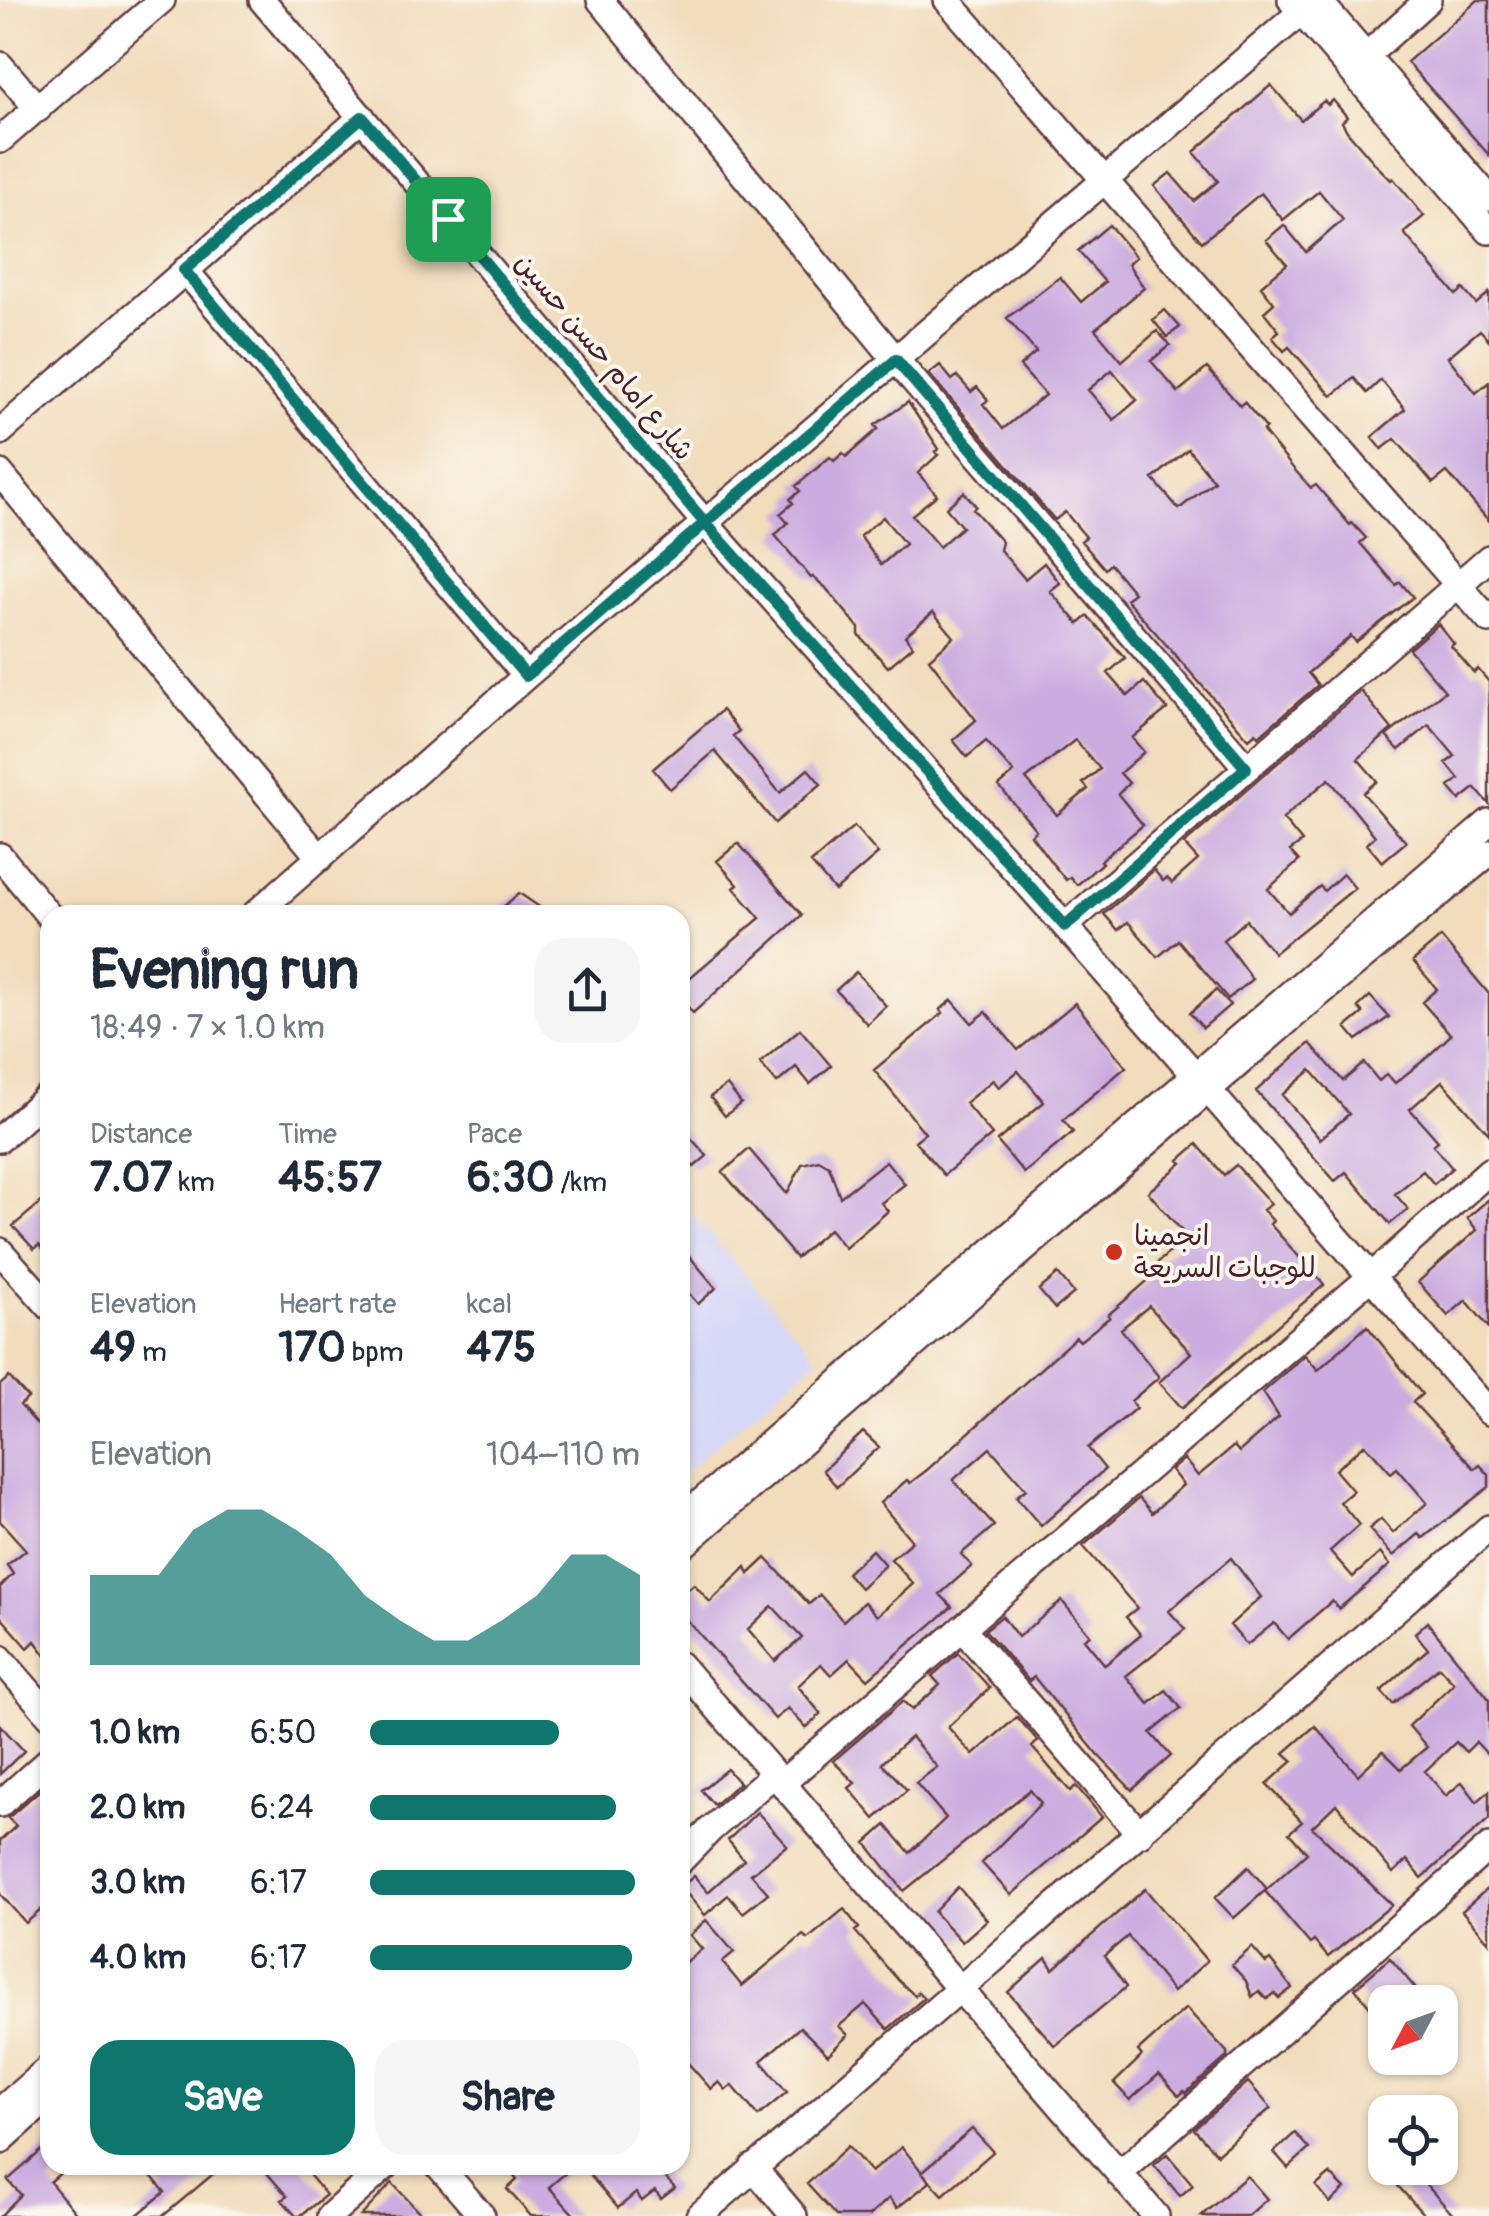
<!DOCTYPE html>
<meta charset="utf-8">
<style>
:root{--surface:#fff;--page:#f6f6f7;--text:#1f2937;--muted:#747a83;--accent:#0f766e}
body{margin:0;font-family:Pangolin,"Playpen Sans Arabic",sans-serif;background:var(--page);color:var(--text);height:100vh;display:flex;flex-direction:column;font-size:38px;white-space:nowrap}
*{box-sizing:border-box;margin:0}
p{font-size:32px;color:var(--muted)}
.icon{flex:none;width:55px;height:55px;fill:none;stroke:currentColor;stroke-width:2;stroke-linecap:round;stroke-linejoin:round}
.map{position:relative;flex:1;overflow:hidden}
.panel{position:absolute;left:40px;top:905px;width:650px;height:1270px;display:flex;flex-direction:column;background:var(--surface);border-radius:30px;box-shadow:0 2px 8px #0004}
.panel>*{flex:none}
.needle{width:65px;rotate:229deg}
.controls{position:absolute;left:1368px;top:1985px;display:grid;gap:20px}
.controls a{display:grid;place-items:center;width:90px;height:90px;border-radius:20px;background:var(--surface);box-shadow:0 2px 8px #0004;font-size:50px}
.pin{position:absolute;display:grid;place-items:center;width:85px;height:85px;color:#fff;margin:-42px;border-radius:20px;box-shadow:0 5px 15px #0006}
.round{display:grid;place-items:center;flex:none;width:105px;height:105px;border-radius:30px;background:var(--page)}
.head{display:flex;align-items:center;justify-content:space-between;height:170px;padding:0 50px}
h1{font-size:55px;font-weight:700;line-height:75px}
.figures{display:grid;grid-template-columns:repeat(3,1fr);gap:15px;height:170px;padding:10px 50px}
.figures div{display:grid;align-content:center}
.figures b{font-size:42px;font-weight:700}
.figures small{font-size:28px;font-weight:400}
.figures p{font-size:28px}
.chart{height:280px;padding:20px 50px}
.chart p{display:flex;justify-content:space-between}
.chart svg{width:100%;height:180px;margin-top:10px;fill:var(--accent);opacity:.7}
.action{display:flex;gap:20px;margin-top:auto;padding:20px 50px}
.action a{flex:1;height:115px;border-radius:30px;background:var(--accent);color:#fff;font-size:40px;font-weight:700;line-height:115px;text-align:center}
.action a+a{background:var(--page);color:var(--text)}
ul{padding:0 50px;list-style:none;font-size:32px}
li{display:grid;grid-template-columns:160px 120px 1fr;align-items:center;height:75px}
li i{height:25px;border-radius:12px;background:var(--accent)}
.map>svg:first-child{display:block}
</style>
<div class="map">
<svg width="1489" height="2216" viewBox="0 0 1489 2216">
<rect width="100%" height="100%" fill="#fbf7ec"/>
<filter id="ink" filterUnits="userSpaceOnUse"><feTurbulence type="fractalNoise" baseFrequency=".01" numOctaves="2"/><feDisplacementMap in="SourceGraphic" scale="20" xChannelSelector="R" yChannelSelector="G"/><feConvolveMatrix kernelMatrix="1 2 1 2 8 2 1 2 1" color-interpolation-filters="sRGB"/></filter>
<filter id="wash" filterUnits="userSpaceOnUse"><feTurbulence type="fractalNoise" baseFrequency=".0048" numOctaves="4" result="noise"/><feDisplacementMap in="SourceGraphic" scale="40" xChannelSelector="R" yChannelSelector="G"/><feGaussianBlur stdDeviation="2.25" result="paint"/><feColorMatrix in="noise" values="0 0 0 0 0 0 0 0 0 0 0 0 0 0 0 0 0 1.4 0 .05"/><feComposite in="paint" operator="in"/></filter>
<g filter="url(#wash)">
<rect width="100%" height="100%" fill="#f1dcbb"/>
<path fill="#d7d7f8" d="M 680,1200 L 818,1358 L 680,1476 Z"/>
<g id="blocks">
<path fill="#caace0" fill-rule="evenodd" d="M 1478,0 L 1489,0 L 1489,155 L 1407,62 Z
M 1271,85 L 1301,120 L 1324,101 L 1328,105 L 1333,100 L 1347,117 L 1342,122 L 1347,131 L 1377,166 L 1391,180 L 1393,178 L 1424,216 L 1404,233 L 1456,295 L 1463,289 L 1476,304 L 1489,293 L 1489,340 L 1480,330 L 1448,357 L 1476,393 L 1489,382 L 1489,521 L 1447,472 L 1433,483 L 1395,439 L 1382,449 L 1372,437 L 1405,409 L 1381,380 L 1367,393 L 1354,378 L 1332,396 L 1289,347 L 1284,351 L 1272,337 L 1279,331 L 1264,312 L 1274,303 L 1261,286 L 1287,264 L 1266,240 L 1284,225 L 1306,252 L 1343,220 L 1319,191 L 1283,220 L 1261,193 L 1202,242 L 1154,186 L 1170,173 L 1194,201 L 1218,181 L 1194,152 Z
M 1109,225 L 1136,257 L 1128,264 L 1144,288 L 1095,329 L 1122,361 L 1157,331 L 1170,345 L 1151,361 L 1178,392 L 1207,368 L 1240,406 L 1244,402 L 1266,428 L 1263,431 L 1293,468 L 1311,488 L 1316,485 L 1350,525 L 1352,523 L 1366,538 L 1360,543 L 1396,585 L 1400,582 L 1413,597 L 1356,642 L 1351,636 L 1308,673 L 1318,685 L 1259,736 L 1256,733 L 1249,739 L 1126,599 L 1134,593 L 1110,564 L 1105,569 L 1081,541 L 1086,537 L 1065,512 L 1055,520 L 929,374 L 940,365 L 952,380 L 957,376 L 971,392 L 977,387 L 988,400 L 983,404 L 1003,429 L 1045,395 L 1020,366 L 1036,352 L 1007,318 L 1060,277 L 1081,302 L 1105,282 L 1078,251 ZM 1112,370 L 1137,400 L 1114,420 L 1088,390 ZM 1188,449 L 1214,481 L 1179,509 L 1153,479 Z
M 1165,310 L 1180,327 L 1167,337 L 1153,320 Z
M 908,402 L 939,449 L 935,452 L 938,455 L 918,473 L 937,495 L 912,515 L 939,547 L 962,527 L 946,508 L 964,492 L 976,506 L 973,509 L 1002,542 L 1000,550 L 1025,579 L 1044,563 L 1060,583 L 1050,591 L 1079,624 L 1088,616 L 1125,658 L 1108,673 L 1128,696 L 1144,682 L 1167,709 L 1132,738 L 1144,752 L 1120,773 L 1129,783 L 1118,794 L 1143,825 L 1100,861 L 1102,863 L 1077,885 L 1070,877 L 1066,880 L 1051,862 L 1031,835 L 1036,830 L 999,786 L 1014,773 L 986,741 L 967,757 L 953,740 L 976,720 L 929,659 L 954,637 L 933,612 L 905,636 L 913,646 L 888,667 L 859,635 L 859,628 L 825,587 L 813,577 L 811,578 L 775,535 L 788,523 L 780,514 L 793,503 L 790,499 L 800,491 L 796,486 L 830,457 L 834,461 L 843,453 L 846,457 L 878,429 L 875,425 ZM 883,517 L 905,544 L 881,565 L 860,536 ZM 1075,740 L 1100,769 L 1083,783 L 1088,789 L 1057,815 L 1026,779 Z
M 1438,624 L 1454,644 L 1451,646 L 1474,673 L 1478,669 L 1489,682 L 1489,804 L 1475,788 L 1460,800 L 1449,787 L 1459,779 L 1446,763 L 1455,756 L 1429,725 L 1399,750 L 1386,736 L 1445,691 L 1409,649 Z
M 1361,691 L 1392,729 L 1358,759 L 1377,781 L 1363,793 L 1406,842 L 1382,862 L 1367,844 L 1375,836 L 1329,779 L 1291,811 L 1283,819 L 1302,842 L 1290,851 L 1299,861 L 1268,889 L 1289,913 L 1320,886 L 1324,891 L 1343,874 L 1355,888 L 1274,953 L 1246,920 L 1223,940 L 1252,979 L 1228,999 L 1178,940 L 1158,957 L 1128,922 L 1118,930 L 1104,914 L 1154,870 L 1163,881 L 1167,878 L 1172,883 L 1198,860 L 1184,844 Z
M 722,710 L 739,731 L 733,736 L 780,793 L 808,769 L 821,784 L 775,823 L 715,751 L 670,789 L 653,769 Z
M 854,826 L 878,854 L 835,891 L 811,863 Z
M 738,843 L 802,915 L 693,1013 L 680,998 L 680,986 L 760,918 L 734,888 L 738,885 L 717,861 Z
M 519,893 L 551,915 L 494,915 Z
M 1441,937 L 1489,994 L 1489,1134 L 1442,1081 L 1410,1109 L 1438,1141 L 1433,1145 L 1452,1168 L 1434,1184 L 1423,1171 L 1395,1194 L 1408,1209 L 1390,1224 L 1346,1172 L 1335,1181 L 1256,1091 L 1310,1043 L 1343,1081 L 1364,1063 L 1379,1081 L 1387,1074 L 1395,1083 L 1424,1060 L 1451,1035 L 1422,1002 L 1437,989 L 1413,961 ZM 1311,1070 L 1349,1114 L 1320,1139 L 1282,1095 Z
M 856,972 L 886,1006 L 867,1024 L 836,990 Z
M 1216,990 L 1230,1005 L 1203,1028 L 1190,1013 Z
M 1370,996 L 1389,1017 L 1357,1040 L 1346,1027 L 1363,1013 L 1358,1007 Z
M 952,1000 L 972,1023 L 986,1012 L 1018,1050 L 1075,1003 L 1126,1067 L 1063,1120 L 1073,1132 L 1024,1173 L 997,1141 L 1044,1102 L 1018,1071 L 999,1087 L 993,1080 L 965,1103 L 992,1135 L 944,1175 L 915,1141 L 925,1133 L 874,1070 L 943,1013 L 940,1010 Z
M 800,1029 L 831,1066 L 810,1084 L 796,1067 L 777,1083 L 760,1063 Z
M 727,1085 L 741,1103 L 725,1116 L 710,1097 Z
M 680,1126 L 707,1156 L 694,1167 L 680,1151 Z
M 1197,1144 L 1224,1175 L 1236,1165 L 1271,1204 L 1263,1210 L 1273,1221 L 1270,1224 L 1324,1285 L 1182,1408 L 1159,1382 L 1191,1353 L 1149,1306 L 1121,1329 L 1159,1377 L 1131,1401 L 1136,1408 L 1088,1448 L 1105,1469 L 1041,1526 L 1016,1497 L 1026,1489 L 990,1448 L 953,1480 L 994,1526 L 961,1554 L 972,1566 L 940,1594 L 952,1607 L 868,1679 L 849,1659 L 831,1675 L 821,1664 L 798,1686 L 821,1714 L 806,1728 L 788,1708 L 775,1719 L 680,1612 L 680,1596 L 694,1584 L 710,1602 L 746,1567 L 749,1574 L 766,1558 L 809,1604 L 820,1595 L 843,1621 L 864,1602 L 877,1616 L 913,1584 L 891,1559 L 912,1541 L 880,1503 L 907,1480 L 910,1483 L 927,1470 L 1076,1337 L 1080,1341 L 1110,1317 L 1108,1315 L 1153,1276 L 1148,1271 L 1187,1237 L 1148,1192 L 1182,1163 L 1179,1160 ZM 772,1606 L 802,1638 L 775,1661 L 748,1629 Z
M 749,1149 L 787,1194 L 802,1164 L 819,1160 L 829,1166 L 840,1197 L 886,1161 L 905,1184 L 881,1203 L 888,1211 L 845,1248 L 829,1229 L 796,1258 L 723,1172 Z
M 50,1195 L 50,1258 L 39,1245 L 34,1249 L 13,1226 Z
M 1489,1199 L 1489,1328 L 1466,1300 L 1448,1316 L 1418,1282 L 1477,1230 L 1467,1218 Z
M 680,1245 L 716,1288 L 698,1304 L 680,1283 Z
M 1058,1274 L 1074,1293 L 1055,1309 L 1039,1290 Z
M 1367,1326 L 1422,1394 L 1413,1402 L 1475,1469 L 1480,1465 L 1489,1475 L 1489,1487 L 1423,1538 L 1419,1534 L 1393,1556 L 1369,1529 L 1381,1519 L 1393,1533 L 1427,1503 L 1397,1468 L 1391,1473 L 1365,1444 L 1335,1470 L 1353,1491 L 1340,1502 L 1359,1525 L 1330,1551 L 1353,1577 L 1380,1553 L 1390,1565 L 1342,1606 L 1339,1609 L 1332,1601 L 1288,1639 L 1274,1623 L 1247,1645 L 1230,1625 L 1261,1597 L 1231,1558 L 1197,1586 L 1169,1611 L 1185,1629 L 1126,1676 L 1149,1704 L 1166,1690 L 1181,1708 L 1151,1733 L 1171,1756 L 1132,1790 L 1098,1755 L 1034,1677 L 1029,1681 L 985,1630 L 1002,1616 L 1018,1637 L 1062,1601 L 1090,1635 L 1084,1639 L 1105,1665 L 1141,1635 L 1126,1617 L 1137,1608 L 1083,1546 L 1139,1498 L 1152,1513 L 1183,1485 L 1171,1470 L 1184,1459 L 1198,1476 L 1234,1446 L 1239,1452 L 1279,1417 L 1263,1392 L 1305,1355 L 1318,1370 Z
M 9,1377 L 28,1398 L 20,1405 L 50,1439 L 50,1661 L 35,1641 L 28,1648 L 0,1616 L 0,1587 L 13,1574 L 7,1565 L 26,1550 L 0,1521 L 0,1385 Z
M 863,1432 L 879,1447 L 837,1487 L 823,1470 Z
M 872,1550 L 885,1565 L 860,1588 L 847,1573 Z
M 1427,1622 L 1489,1699 L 1489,1756 L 1476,1742 L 1466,1752 L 1456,1742 L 1425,1771 L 1446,1796 L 1462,1782 L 1477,1802 L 1489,1791 L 1489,1819 L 1422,1878 L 1407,1860 L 1393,1873 L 1336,1804 L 1312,1827 L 1392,1905 L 1328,1957 L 1314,1941 L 1310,1944 L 1265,1891 L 1307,1853 L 1289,1833 L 1302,1822 L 1267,1784 L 1293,1761 L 1284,1753 L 1315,1726 L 1358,1775 L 1383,1751 L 1401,1769 L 1427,1747 L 1409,1726 L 1454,1683 L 1439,1667 L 1393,1704 L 1381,1691 L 1428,1649 L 1415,1633 Z
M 958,1653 L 990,1688 L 948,1727 L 962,1743 L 973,1755 L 1017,1717 L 1038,1741 L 1032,1747 L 1070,1791 L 1076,1786 L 1102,1817 L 1011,1895 L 982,1863 L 1041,1803 L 1030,1790 L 904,1891 L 866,1843 L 886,1825 L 910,1853 L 946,1818 L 916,1783 L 937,1767 L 911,1737 L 882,1763 L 907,1790 L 875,1819 L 849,1788 L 855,1783 L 833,1761 L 903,1701 L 912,1710 L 940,1685 L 932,1676 Z
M 0,1725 L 24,1751 L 0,1774 Z
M 727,1769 L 739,1783 L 714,1805 L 701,1790 Z
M 50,1781 L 50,1902 L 26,1923 L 0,1894 L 0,1841 L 16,1826 L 8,1818 Z
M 757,1812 L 787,1845 L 751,1874 L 768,1893 L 743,1913 L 728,1895 L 705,1915 L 681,1887 L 694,1876 L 708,1892 L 744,1860 L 728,1840 Z
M 1248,1867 L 1267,1889 L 1234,1918 L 1215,1898 Z
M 958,1887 L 987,1920 L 962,1942 L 934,1912 Z
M 1489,1887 L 1489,1942 L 1462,1911 Z
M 1145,1889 L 1207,1961 L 1173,1992 L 1128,1936 L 1104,1956 L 1126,1987 L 1055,2046 L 1008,1992 L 1046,1958 L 1053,1969 Z
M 844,1909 L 859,1928 L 855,1931 L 899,1981 L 915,1996 L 918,1992 L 924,1998 L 888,2029 L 865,2004 L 839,2026 L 848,2035 L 828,2055 L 800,2027 L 761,2061 L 787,2092 L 758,2116 L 732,2085 L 726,2090 L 719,2082 L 711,2089 L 680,2054 L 680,1967 L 702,1949 L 690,1935 L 706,1920 L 734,1952 L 722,1962 L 742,1986 L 803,1935 L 808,1939 Z
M 1252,1947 L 1266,1963 L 1270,1960 L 1292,1988 L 1279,1998 L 1274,1993 L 1267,1999 L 1259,1991 L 1252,1997 L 1246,1981 L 1232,1965 Z
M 1390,1958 L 1415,1988 L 1397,2002 L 1385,2002 L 1385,2025 L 1355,1988 Z
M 1186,2008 L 1227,2052 L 1227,2057 L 1186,2093 L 1184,2091 L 1179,2096 L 1159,2074 L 1130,2100 L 1114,2083 L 1142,2056 L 1138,2051 Z
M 1248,2082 L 1271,2108 L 1217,2154 L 1194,2129 Z
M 972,2129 L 993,2152 L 943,2195 L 922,2172 Z
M 1295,2133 L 1309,2149 L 1288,2168 L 1274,2152 Z
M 50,2143 L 50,2165 L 70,2165 L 50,2182 L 78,2216 L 0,2216 L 21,2195 L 8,2180 Z
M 848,2146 L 871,2172 L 902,2147 L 930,2182 L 897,2208 L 889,2198 L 869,2216 L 836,2216 L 807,2184 Z
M 1167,2154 L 1193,2185 L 1180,2196 L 1154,2165 Z
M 142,2165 L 224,2165 L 163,2216 L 136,2216 L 165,2192 Z
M 260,2165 L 301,2165 L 326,2195 L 300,2216 L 296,2216 L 282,2200 L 287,2196 Z
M 504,2165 L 575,2165 L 549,2187 L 575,2216 L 531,2216 L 507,2189 L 517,2180 Z
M 581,2165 L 653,2165 L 675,2188 L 661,2199 L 655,2191 L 642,2201 L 636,2193 L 618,2208 Z
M 1414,2171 L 1454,2216 L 1425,2216 L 1398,2186 Z
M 1330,2174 L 1345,2189 L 1330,2203 L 1316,2186 Z
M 1247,2176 L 1267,2199 L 1248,2216 L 1201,2216 Z
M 392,2183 L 423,2216 L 361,2216 Z"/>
</g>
</g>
<g filter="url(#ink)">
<use href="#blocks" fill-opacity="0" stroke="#633b41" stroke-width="2.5"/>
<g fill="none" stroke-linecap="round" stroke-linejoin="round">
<g stroke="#633b41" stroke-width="30">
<path id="minor" d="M 262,0 L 706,524 L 1065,926 L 1489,1412
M 600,0 L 896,360 L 1247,768
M 947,0 L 1489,620
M 1291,0 L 1489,231
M 1318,0 L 1489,198
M 1366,56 L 1428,0
M 0,65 L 38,109
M 0,140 L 162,0
M 185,270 L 526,676
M 0,432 L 362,117
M 0,473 L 320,858
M 0,856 L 50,917
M 254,915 L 526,676 L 1315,0
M 1065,926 L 1489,558
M 0,1139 L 50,1094
M 0,1251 L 50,1307
M 680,1520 L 1489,822
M 680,1548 L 1307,1004 L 1489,853
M 962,1628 L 1140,1834
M 0,1658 L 50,1716
M 680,1665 L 1156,2216
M 782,1783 L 1372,1276 L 1489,1171
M 0,1804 L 50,1759
M 680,1861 L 710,1830 L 774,1774
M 0,2111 L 50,2067
M 0,2141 L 50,2096
M 438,2165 L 482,2216
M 753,2167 L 794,2216
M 1119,2174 L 1489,1847
M 330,2216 L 387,2165
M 699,2216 L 1489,1528"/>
</g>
<use href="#minor" stroke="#fff" stroke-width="25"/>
</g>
</g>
<g fill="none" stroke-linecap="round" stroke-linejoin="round" filter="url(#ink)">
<g stroke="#fff" stroke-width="20">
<path id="route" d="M 448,219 L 706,524 L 1065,926 L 1246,768 L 896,360 L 526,676 L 184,270 L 362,117 L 448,219"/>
</g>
<use href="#route" stroke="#0f766e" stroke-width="12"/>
</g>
<circle fill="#c8321e" stroke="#fbf7ec" stroke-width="4" cx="1114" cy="1252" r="10"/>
<g text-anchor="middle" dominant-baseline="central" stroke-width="8" stroke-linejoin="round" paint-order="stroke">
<g font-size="28" fill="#4a1f2b" stroke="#fbf7ec">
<text transform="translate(604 357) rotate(50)">شارع امام حسن حسين</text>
</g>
<g font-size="28" fill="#4a1f2b" stroke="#fbf7ec" text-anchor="start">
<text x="1134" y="1236">انجمينا<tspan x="1134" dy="32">للوجبات السريعة</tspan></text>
</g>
</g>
</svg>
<div class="controls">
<a><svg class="needle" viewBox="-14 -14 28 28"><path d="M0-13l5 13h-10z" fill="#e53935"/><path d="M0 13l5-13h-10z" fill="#747a83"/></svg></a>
<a><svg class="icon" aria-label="locate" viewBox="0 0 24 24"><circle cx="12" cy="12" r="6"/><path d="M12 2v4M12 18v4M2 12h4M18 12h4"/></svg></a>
</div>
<div class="pin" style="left:448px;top:219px;background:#1e9e55"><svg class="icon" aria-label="arrive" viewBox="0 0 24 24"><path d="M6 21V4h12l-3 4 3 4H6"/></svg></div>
<section class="panel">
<div class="head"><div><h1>Evening run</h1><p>18:49 · 7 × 1.0 km</p></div><a class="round"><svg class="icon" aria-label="share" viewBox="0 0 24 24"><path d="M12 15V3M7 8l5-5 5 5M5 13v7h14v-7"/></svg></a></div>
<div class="figures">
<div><p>Distance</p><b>7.07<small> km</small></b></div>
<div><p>Time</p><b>45:57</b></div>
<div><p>Pace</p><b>6:30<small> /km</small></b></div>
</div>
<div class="figures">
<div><p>Elevation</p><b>49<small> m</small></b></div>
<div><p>Heart rate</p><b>170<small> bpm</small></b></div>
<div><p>kcal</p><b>475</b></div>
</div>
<div class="chart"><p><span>Elevation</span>104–110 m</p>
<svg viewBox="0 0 160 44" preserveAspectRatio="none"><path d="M0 44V22L10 22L20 22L30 11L40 6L50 6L60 11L70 17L80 27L90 33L100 38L110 38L120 33L130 27L140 17L150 17L160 22V44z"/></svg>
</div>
<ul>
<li><b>1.0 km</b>6:50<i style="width:70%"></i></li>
<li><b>2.0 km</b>6:24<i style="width:91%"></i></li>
<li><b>3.0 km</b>6:17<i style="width:98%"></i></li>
<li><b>4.0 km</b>6:17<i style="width:97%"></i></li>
</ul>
<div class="action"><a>Save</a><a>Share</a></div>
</section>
</div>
